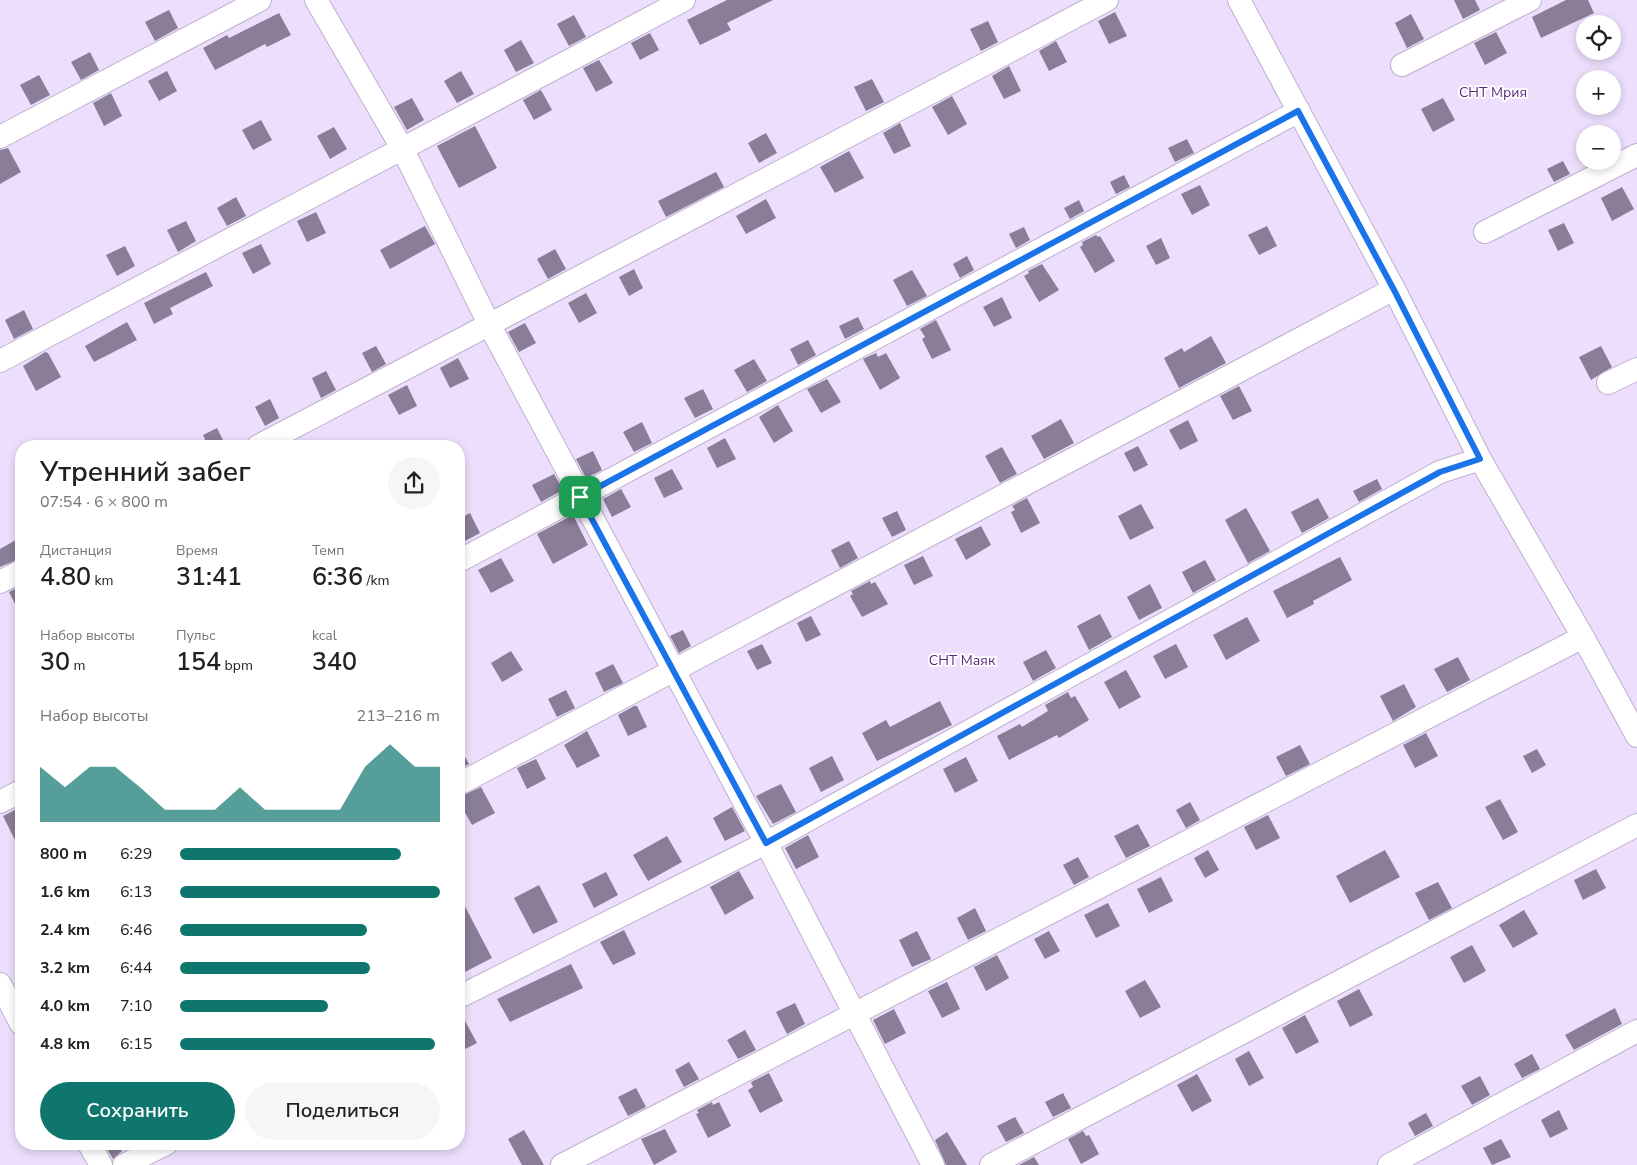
<!DOCTYPE html>
<html lang="ru">
<meta charset="utf-8">
<style>
:root{--surface:#fff;--page:#f6f6f6;--text:#202124;--muted:#757577;--accent:#0f766e}
body{margin:0;font-family:"Nunito Sans",sans-serif;background:var(--page);color:var(--text);height:100vh;display:flex;flex-direction:column;font-size:19px;white-space:nowrap}
*{box-sizing:border-box;margin:0}
p{font-size:16px;color:var(--muted)}
.icon{flex:none;width:28px;height:28px;fill:none;stroke:currentColor;stroke-width:2;stroke-linecap:round;stroke-linejoin:round}
.map{position:relative;flex:1;overflow:hidden}
.panel{position:absolute;left:15px;top:440px;width:450px;height:710px;display:flex;flex-direction:column;background:var(--surface);border-radius:20px;box-shadow:0 2px 8px #0003}
.panel>*{flex:none}
.controls{position:absolute;left:1576px;top:15px;display:grid;gap:10px}
.controls a{display:grid;place-items:center;width:45px;height:45px;border-radius:50%;background:var(--surface);box-shadow:0 2px 8px #0003;font-size:25px}
.pin{position:absolute;display:grid;place-items:center;width:42px;height:42px;color:#fff;margin:-21px;border-radius:10px;box-shadow:0 2px 8px #0006}
.round{display:grid;place-items:center;flex:none;width:52px;height:52px;border-radius:26px;background:var(--page)}
.head{display:flex;align-items:center;justify-content:space-between;height:85px;padding:0 25px}
h1{font-size:28px;font-weight:600;line-height:38px}
.metrics{display:grid;grid-template-columns:repeat(3,1fr);gap:8px;height:85px;padding:5px 25px}
.metrics div{display:grid;align-content:center}
.metrics b{font-size:25px;font-weight:600}
.metrics small{font-size:14px;font-weight:400}
.metrics p{font-size:14px}
.chart{height:140px;padding:10px 25px}
.chart p{display:flex;justify-content:space-between}
.chart svg{width:100%;height:90px;margin-top:5px;fill:var(--accent);opacity:.7}
.button{display:flex;gap:10px;margin-top:auto;padding:10px 25px}
.button a{flex:1;height:58px;border-radius:30px;background:var(--accent);color:#fff;font-size:20px;font-weight:600;line-height:58px;text-align:center}
.button a+a{background:var(--page);color:var(--text)}
ul{padding:0 25px;list-style:none;font-size:16px}
li{display:grid;grid-template-columns:80px 60px 1fr;align-items:center;height:38px}
li i{height:12px;border-radius:6px;background:var(--accent)}
.map>svg:first-child{display:block}
</style>
<div class="map">
<svg width="1637" height="1165" viewBox="0 0 1637 1165">
<rect width="100%" height="100%" fill="#f9f6fc"/>
<path fill="#ecdefc" fill-rule="evenodd" d="M 0,0 L 1637,0 L 1637,1165 L 0,1165 ZM 1585,24 L 1612,24 L 1612,51 L 1585,51 ZM 1585,79 L 1612,79 L 1612,106 L 1585,106 ZM 1585,134 L 1612,134 L 1612,161 L 1585,161 ZM 21,446 L 459,446 L 459,1144 L 21,1144 Z"/>
<path fill="#8a7d98" d="M 727,0 L 773,0 L 727,23 L 731,30 L 700,45 L 687,20 Z
M 1454,0 L 1475,0 L 1480,10 L 1463,19 Z
M 1566,0 L 1588,0 L 1594,13 L 1541,38 L 1532,17 Z
M 169,10 L 178,28 L 155,41 L 145,22 Z
M 1115,12 L 1127,36 L 1109,44 L 1098,21 Z
M 279,13 L 291,35 L 267,47 L 265,44 L 215,70 L 203,48 L 227,35 L 229,38 Z
M 1411,14 L 1424,39 L 1407,48 L 1395,23 Z
M 574,15 L 586,37 L 569,46 L 557,24 Z
M 988,21 L 998,42 L 981,51 L 970,29 Z
M 1496,32 L 1507,53 L 1485,65 L 1474,43 Z
M 650,33 L 659,50 L 640,60 L 631,43 Z
M 521,40 L 534,63 L 516,72 L 504,50 Z
M 1056,41 L 1067,62 L 1049,71 L 1039,51 Z
M 90,52 L 99,70 L 81,80 L 71,62 Z
M 599,60 L 613,83 L 596,92 L 583,68 Z
M 1009,66 L 1021,91 L 1004,99 L 992,76 Z
M 167,71 L 177,91 L 159,101 L 148,81 Z
M 461,71 L 474,94 L 457,103 L 444,81 Z
M 39,75 L 50,95 L 31,105 L 20,85 Z
M 872,79 L 884,102 L 866,111 L 854,87 Z
M 541,90 L 552,110 L 534,120 L 523,100 Z
M 111,93 L 122,116 L 104,126 L 93,103 Z
M 952,96 L 967,124 L 948,135 L 932,107 Z
M 412,98 L 424,120 L 407,130 L 394,107 Z
M 1443,98 L 1455,120 L 1433,132 L 1421,109 Z
M 261,120 L 272,140 L 253,150 L 242,130 Z
M 900,123 L 911,146 L 894,154 L 883,133 Z
M 475,126 L 497,168 L 459,188 L 437,146 Z
M 334,127 L 347,149 L 330,159 L 317,136 Z
M 766,133 L 777,153 L 759,163 L 748,143 Z
M 1187,139 L 1194,153 L 1175,162 L 1168,148 Z
M 8,148 L 21,172 L 0,184 L 0,150 Z
M 849,151 L 864,178 L 835,193 L 820,167 Z
M 1563,161 L 1570,174 L 1554,182 L 1547,169 Z
M 716,172 L 724,187 L 666,217 L 658,201 Z
M 1124,175 L 1130,187 L 1116,194 L 1110,182 Z
M 1200,185 L 1210,205 L 1192,215 L 1181,194 Z
M 1622,187 L 1634,209 L 1612,221 L 1601,198 Z
M 236,197 L 246,216 L 227,226 L 217,208 Z
M 766,199 L 776,218 L 746,234 L 736,216 Z
M 1079,200 L 1084,211 L 1070,219 L 1064,208 Z
M 316,212 L 326,233 L 307,242 L 297,221 Z
M 186,221 L 196,241 L 178,252 L 167,230 Z
M 1564,223 L 1574,243 L 1558,251 L 1548,230 Z
M 425,226 L 435,244 L 390,269 L 380,250 Z
M 1267,226 L 1277,246 L 1259,255 L 1248,235 Z
M 1024,227 L 1030,240 L 1016,248 L 1009,234 Z
M 1096,235 L 1098,237 L 1100,236 L 1115,261 L 1095,273 L 1080,247 L 1083,245 L 1082,242 Z
M 1161,238 L 1170,258 L 1156,265 L 1146,246 Z
M 261,244 L 271,264 L 253,274 L 242,253 Z
M 125,246 L 135,266 L 117,276 L 106,255 Z
M 555,249 L 566,269 L 548,279 L 537,259 Z
M 967,256 L 974,270 L 960,278 L 953,264 Z
M 1042,264 L 1059,290 L 1039,302 L 1024,276 L 1029,273 L 1028,271 Z
M 634,269 L 643,288 L 629,296 L 619,277 Z
M 912,270 L 927,296 L 907,306 L 893,280 Z
M 206,272 L 213,286 L 170,308 L 173,314 L 154,324 L 144,303 Z
M 586,293 L 597,313 L 579,323 L 568,303 Z
M 1002,297 L 1012,318 L 994,327 L 983,307 Z
M 24,310 L 33,329 L 14,339 L 5,320 Z
M 858,317 L 864,329 L 845,339 L 839,326 Z
M 936,320 L 951,350 L 932,359 L 922,339 L 925,337 L 920,329 Z
M 127,322 L 137,340 L 94,362 L 85,346 Z
M 525,323 L 536,343 L 519,352 L 508,332 Z
M 1211,336 L 1226,363 L 1179,388 L 1164,358 L 1182,348 L 1184,352 Z
M 808,340 L 816,355 L 798,365 L 790,349 Z
M 376,346 L 386,364 L 372,372 L 362,353 Z
M 1601,346 L 1612,367 L 1591,380 L 1579,357 Z
M 45,352 L 48,353 L 61,377 L 36,391 L 23,366 Z
M 876,353 L 878,357 L 886,353 L 900,378 L 880,390 L 863,359 Z
M 458,358 L 469,379 L 450,388 L 440,368 Z
M 754,359 L 767,381 L 747,392 L 734,370 Z
M 326,371 L 336,390 L 321,398 L 312,378 Z
M 827,379 L 841,402 L 821,413 L 807,389 Z
M 407,385 L 417,406 L 399,415 L 388,395 Z
M 1239,386 L 1252,411 L 1233,420 L 1220,396 Z
M 703,389 L 713,409 L 695,418 L 684,398 Z
M 270,399 L 279,418 L 265,426 L 255,407 Z
M 778,405 L 793,431 L 774,443 L 759,417 Z
M 1061,419 L 1074,443 L 1044,459 L 1031,436 Z
M 1188,420 L 1198,441 L 1180,450 L 1169,430 Z
M 642,422 L 652,443 L 634,452 L 623,432 Z
M 217,428 L 226,446 L 208,446 L 203,435 Z
M 725,438 L 736,459 L 717,468 L 707,448 Z
M 1138,446 L 1148,465 L 1134,472 L 1124,453 Z
M 1002,447 L 1017,474 L 1000,483 L 985,456 Z
M 593,451 L 602,470 L 586,478 L 576,459 Z
M 672,469 L 683,489 L 664,498 L 654,478 Z
M 554,474 L 563,490 L 541,502 L 532,485 Z
M 1377,479 L 1382,489 L 1359,502 L 1353,491 Z
M 621,489 L 631,507 L 612,517 L 603,499 Z
M 1027,498 L 1040,523 L 1021,533 L 1011,512 L 1015,510 L 1012,506 Z
M 1318,498 L 1329,518 L 1302,533 L 1291,512 Z
M 1141,504 L 1154,528 L 1130,540 L 1118,516 Z
M 1246,508 L 1270,551 L 1248,563 L 1225,520 Z
M 897,511 L 906,530 L 892,537 L 882,518 Z
M 470,513 L 480,533 L 459,544 L 459,519 Z
M 573,515 L 588,545 L 553,564 L 537,534 Z
M 981,526 L 991,545 L 966,560 L 955,539 Z
M 21,537 L 21,558 L 0,567 L 0,549 Z
M 849,541 L 858,558 L 840,568 L 831,550 Z
M 923,556 L 933,576 L 914,585 L 904,565 Z
M 1340,557 L 1352,580 L 1313,601 L 1314,604 L 1287,618 L 1273,591 Z
M 501,558 L 514,581 L 491,593 L 478,570 Z
M 1205,560 L 1216,580 L 1193,593 L 1182,572 Z
M 870,581 L 871,584 L 875,582 L 888,604 L 862,617 L 850,596 L 853,594 L 851,591 Z
M 1150,584 L 1162,608 L 1139,620 L 1127,597 Z
M 21,586 L 21,616 L 9,592 Z
M 1100,614 L 1112,637 L 1089,650 L 1077,626 Z
M 811,616 L 821,635 L 806,642 L 797,623 Z
M 1247,617 L 1260,641 L 1226,660 L 1213,635 Z
M 683,630 L 691,646 L 679,653 L 670,636 Z
M 762,644 L 772,663 L 757,670 L 747,651 Z
M 1176,644 L 1188,667 L 1165,679 L 1153,656 Z
M 1046,650 L 1056,668 L 1033,681 L 1023,662 Z
M 511,651 L 523,670 L 502,682 L 491,663 Z
M 1458,657 L 1470,680 L 1447,692 L 1434,669 Z
M 613,664 L 623,683 L 604,692 L 595,673 Z
M 1126,670 L 1141,697 L 1119,709 L 1104,682 Z
M 1404,684 L 1416,707 L 1393,721 L 1380,696 Z
M 566,690 L 575,708 L 557,717 L 548,699 Z
M 1068,692 L 1071,698 L 1075,696 L 1089,720 L 1059,738 L 1057,735 L 1009,760 L 997,736 L 1020,724 L 1022,727 L 1048,711 L 1045,705 Z
M 940,701 L 952,725 L 877,761 L 862,733 L 886,720 L 890,727 Z
M 634,706 L 637,706 L 647,727 L 628,736 L 618,715 Z
M 587,731 L 600,756 L 577,768 L 564,745 Z
M 1426,733 L 1438,756 L 1415,768 L 1403,745 Z
M 1300,745 L 1310,764 L 1286,776 L 1276,757 Z
M 459,746 L 469,764 L 459,769 Z
M 1537,749 L 1546,765 L 1532,773 L 1523,756 Z
M 832,756 L 844,780 L 821,792 L 809,768 Z
M 966,757 L 978,781 L 955,793 L 943,769 Z
M 536,759 L 546,779 L 527,789 L 517,768 Z
M 781,784 L 796,812 L 773,824 L 756,796 Z
M 481,787 L 495,813 L 472,825 L 459,802 L 459,797 Z
M 1500,799 L 1518,832 L 1503,840 L 1485,807 Z
M 1190,802 L 1200,820 L 1186,828 L 1176,810 Z
M 21,807 L 21,852 L 3,816 Z
M 732,807 L 745,831 L 725,841 L 713,818 Z
M 1268,815 L 1280,838 L 1256,850 L 1244,827 Z
M 1138,824 L 1150,846 L 1126,858 L 1114,836 Z
M 808,835 L 819,857 L 796,869 L 785,848 Z
M 667,836 L 682,862 L 648,881 L 633,855 Z
M 1208,850 L 1219,870 L 1205,878 L 1194,858 Z
M 1385,850 L 1400,877 L 1350,903 L 1336,876 Z
M 1078,857 L 1089,877 L 1074,885 L 1063,865 Z
M 1596,869 L 1606,888 L 1583,900 L 1574,880 Z
M 739,871 L 754,898 L 725,915 L 710,887 Z
M 606,872 L 618,895 L 594,908 L 582,884 Z
M 1161,877 L 1173,901 L 1149,913 L 1137,889 Z
M 1438,882 L 1452,908 L 1429,920 L 1415,893 Z
M 539,885 L 558,922 L 533,934 L 514,898 Z
M 459,895 L 492,958 L 459,975 Z
M 1108,903 L 1120,926 L 1096,938 L 1084,915 Z
M 975,908 L 986,931 L 968,940 L 957,918 Z
M 1524,910 L 1538,934 L 1513,948 L 1499,925 Z
M 624,930 L 636,954 L 613,965 L 600,942 Z
M 917,931 L 931,959 L 912,967 L 899,940 Z
M 1049,931 L 1060,951 L 1045,959 L 1034,939 Z
M 1472,945 L 1486,971 L 1464,983 L 1450,957 Z
M 997,955 L 1009,978 L 986,991 L 974,967 Z
M 571,964 L 583,988 L 510,1022 L 497,999 Z
M 1145,980 L 1161,1007 L 1140,1018 L 1125,991 Z
M 947,982 L 960,1009 L 942,1018 L 928,991 Z
M 1359,989 L 1373,1015 L 1350,1027 L 1337,1001 Z
M 795,1003 L 805,1024 L 787,1034 L 776,1012 Z
M 1615,1008 L 1622,1024 L 1574,1050 L 1565,1035 Z
M 894,1009 L 906,1033 L 885,1044 L 873,1020 Z
M 459,1010 L 477,1043 L 459,1052 Z
M 1305,1015 L 1319,1042 L 1296,1054 L 1282,1028 Z
M 745,1030 L 756,1050 L 738,1059 L 727,1040 Z
M 1249,1051 L 1264,1078 L 1249,1086 L 1235,1059 Z
M 1532,1054 L 1540,1069 L 1522,1078 L 1514,1064 Z
M 689,1062 L 699,1079 L 684,1087 L 675,1070 Z
M 769,1073 L 783,1101 L 760,1113 L 748,1090 L 753,1087 L 751,1082 Z
M 1197,1074 L 1212,1101 L 1192,1112 L 1177,1085 Z
M 1480,1076 L 1490,1095 L 1472,1105 L 1461,1086 Z
M 636,1088 L 646,1107 L 628,1116 L 618,1097 Z
M 1063,1093 L 1071,1108 L 1053,1117 L 1045,1102 Z
M 712,1102 L 713,1105 L 719,1102 L 731,1126 L 708,1138 L 696,1114 L 699,1113 L 697,1110 Z
M 1559,1110 L 1568,1129 L 1550,1138 L 1541,1120 Z
M 1426,1113 L 1433,1126 L 1415,1136 L 1408,1123 Z
M 1015,1117 L 1024,1133 L 1006,1142 L 997,1126 Z
M 665,1129 L 677,1152 L 654,1165 L 641,1139 Z
M 524,1130 L 544,1165 L 522,1165 L 508,1139 Z
M 1083,1131 L 1086,1136 L 1089,1135 L 1099,1154 L 1081,1164 L 1068,1139 Z
M 947,1132 L 967,1165 L 946,1165 L 935,1140 Z
M 1501,1139 L 1511,1157 L 1492,1165 L 1483,1148 Z
M 104,1144 L 117,1144 L 122,1151 L 113,1159 Z
M 1034,1157 L 1039,1165 L 1019,1165 Z"/>
<g fill="none" stroke-linecap="round" stroke-linejoin="round">
<g stroke="#beb0cd" stroke-width="24">
<path id="minor" d="M 316,0 L 402,148 L 489,324 L 766,843 L 933,1165
M 1239,0 L 1394,289 L 1480,459 L 1583,637 L 1637,736
M 1402,65 L 1530,0
M 0,137 L 260,0
M 1485,232 L 1637,155
M 0,361 L 684,0
M 1608,383 L 1637,369
M 258,446 L 1107,0
M 459,561 L 1299,111
M 0,582 L 21,571
M 459,784 L 1394,289
M 0,802 L 21,791
M 0,984 L 21,1024
M 459,997 L 766,843 L 1440,472 L 1480,459
M 89,1144 L 101,1165
M 124,1165 L 166,1144
M 562,1165 L 1583,637
M 991,1165 L 1637,825
M 1389,1165 L 1637,1031"/>
</g>
<use href="#minor" stroke="#fff" stroke-width="22"/>
</g>
<g fill="none" stroke-linecap="round" stroke-linejoin="round">
<g stroke="#fff" stroke-width="10">
<path id="route" d="M 1298,111 L 1394,290 L 1480,459 L 1440,472 L 766,843 L 580,497 Z"/>
</g>
<use href="#route" stroke="#1a73e8" stroke-width="6"/>
</g>
<g text-anchor="middle" dominant-baseline="central" stroke-width="4" stroke-linejoin="round" paint-order="stroke">
<g font-size="14" fill="#5b2783" stroke="#fff">
<text x="1493" y="92">СНТ Мрия</text>
<text x="962" y="660">СНТ Маяк</text>
</g>
</g>
</svg>
<div class="controls">
<a><svg class="icon" aria-label="locate" viewBox="0 0 24 24"><circle cx="12" cy="12" r="6"/><path d="M12 2v4M12 18v4M2 12h4M18 12h4"/></svg></a>
<a>+</a>
<a>−</a>
</div>
<div class="pin" style="left:580px;top:497px;background:#1e9e55"><svg class="icon" aria-label="arrive" viewBox="0 0 24 24"><path d="M6 21V4h12l-3 4 3 4H6"/></svg></div>
<section class="panel">
<div class="head"><div><h1>Утренний забег</h1><p>07:54 · 6 × 800 m</p></div><a class="round"><svg class="icon" aria-label="share" viewBox="0 0 24 24"><path d="M12 15V3M7 8l5-5 5 5M5 13v7h14v-7"/></svg></a></div>
<div class="metrics">
<div><p>Дистанция</p><b>4.80<small> km</small></b></div>
<div><p>Время</p><b>31:41</b></div>
<div><p>Темп</p><b>6:36<small> /km</small></b></div>
</div>
<div class="metrics">
<div><p>Набор высоты</p><b>30<small> m</small></b></div>
<div><p>Пульс</p><b>154<small> bpm</small></b></div>
<div><p>kcal</p><b>340</b></div>
</div>
<div class="chart"><p><span>Набор высоты</span>213–216 m</p>
<svg viewBox="0 0 160 44" preserveAspectRatio="none"><path d="M0 44V17L10 27L20 17L30 17L40 27L50 38L60 38L70 38L80 27L90 38L100 38L110 38L120 38L130 17L140 6L150 17L160 17V44z"/></svg>
</div>
<ul>
<li><b>800 m</b>6:29<i style="width:85%"></i></li>
<li><b>1.6 km</b>6:13<i style="width:100%"></i></li>
<li><b>2.4 km</b>6:46<i style="width:72%"></i></li>
<li><b>3.2 km</b>6:44<i style="width:73%"></i></li>
<li><b>4.0 km</b>7:10<i style="width:57%"></i></li>
<li><b>4.8 km</b>6:15<i style="width:98%"></i></li>
</ul>
<div class="button"><a>Сохранить</a><a>Поделиться</a></div>
</section>
</div>
